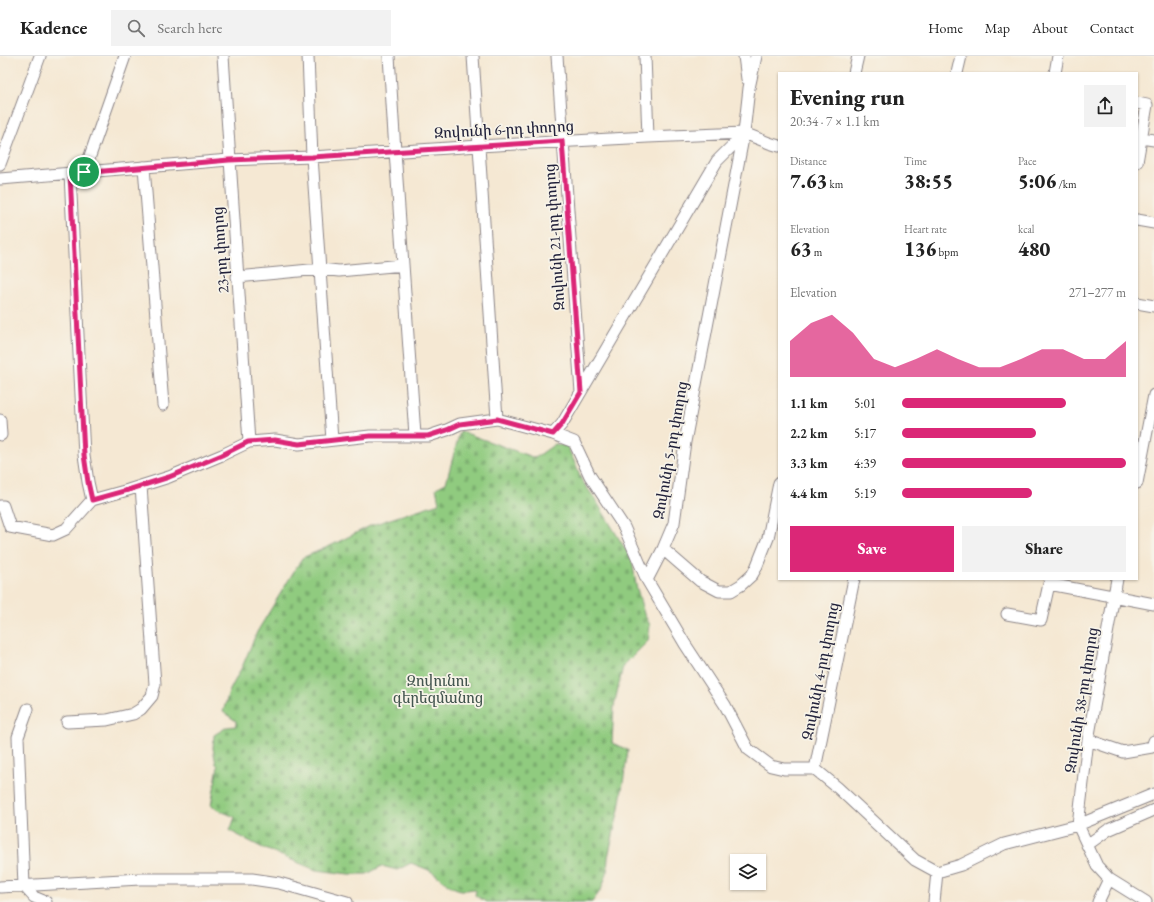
<!DOCTYPE html>
<meta charset="utf-8">
<style>
:root{--surface:#fff;--page:#f2f2f2;--text:#222;--muted:#767676;--line:#e0e0e0;--accent:#db2777}
body{margin:0;font-family:"EB Garamond","Noto Serif Armenian",serif;background:var(--page);color:var(--text);height:100vh;display:flex;flex-direction:column;font-size:15px;white-space:nowrap}
*{box-sizing:border-box;margin:0}
p{font-size:13px;color:var(--muted)}
.icon{flex:none;width:22px;height:22px;fill:none;stroke:currentColor;stroke-width:2;stroke-linecap:round;stroke-linejoin:round}
.map{position:relative;flex:1;overflow:hidden}
.side{position:absolute;left:778px;top:16px;width:360px;height:508px;display:flex;flex-direction:column;background:var(--surface);border-radius:0px;box-shadow:0 1px 3px #0004}
.side>*{flex:none}
.controls{position:absolute;left:730px;top:798px;display:grid;gap:8px}
.controls a{display:grid;place-items:center;width:36px;height:36px;border-radius:0px;background:var(--surface);box-shadow:0 1px 3px #0004;font-size:20px}
.pin{position:absolute;display:grid;place-items:center;width:34px;height:34px;color:#fff;margin:-17px;border:2px solid #fff;border-radius:50%;box-shadow:0 1px 4px #0007}
.round{display:grid;place-items:center;flex:none;width:42px;height:42px;border-radius:0px;background:var(--page)}
.overview{display:flex;align-items:center;justify-content:space-between;height:68px;padding:0 12px}
h1{font-size:22px;font-weight:800;line-height:30px}
.metrics{display:grid;grid-template-columns:repeat(3,1fr);gap:6px;height:68px;padding:4px 12px}
.metrics div{display:grid;align-content:center}
.metrics b{font-size:20px;font-weight:800}
.metrics small{font-size:11px;font-weight:400}
.metrics p{font-size:11px}
.chart{height:112px;padding:8px 12px}
.chart p{display:flex;justify-content:space-between}
.chart svg{width:100%;height:72px;margin-top:4px;fill:var(--accent);opacity:.7}
.action{display:flex;gap:8px;margin-top:auto;padding:8px 12px}
.action a{flex:1;height:46px;border-radius:0px;background:var(--accent);color:#fff;font-size:16px;font-weight:800;line-height:46px;text-align:center}
.action a+a{background:var(--page);color:var(--text)}
ul{padding:0 12px;list-style:none;font-size:13px}
li{display:grid;grid-template-columns:64px 48px 1fr;align-items:center;height:30px}
li i{height:10px;border-radius:5px;background:var(--accent)}
header{display:flex;align-items:center;gap:24px;box-sizing:border-box;height:56px;padding:0 20px;background:var(--surface);border-bottom:1px solid var(--line)}
header strong{font-size:19px}
nav{display:flex;gap:22px;margin-inline-start:auto;font-size:14px}
.search{width:280px;height:36px;background:var(--page);display:flex;align-items:center;gap:10px;box-sizing:border-box;padding:0 14px;border-radius:0px;color:var(--muted);font-size:15px}
.map>svg:first-child{display:block}
</style>
<header>
<strong>Kadence</strong>
<div class="search"><svg class="icon" aria-label="search" viewBox="0 0 24 24"><circle cx="10" cy="10" r="6"/><path d="M15 15l6 6"/></svg>Search here</div>
<nav><a>Home</a><a>Map</a><a>About</a><a>Contact</a></nav>
</header>
<div class="map">
<svg width="1154" height="846" viewBox="0 0 1154 846">
<defs>
<pattern id="cemetery-stones" width="16" height="16" patternUnits="userSpaceOnUse"><rect width="16" height="16" fill="#90cb7f"/><path d="M2 7V4a2 2 0 0 1 4 0v3zM10 15v-3a2 2 0 0 1 4 0v3z" fill="#7cae6f"/></pattern>
</defs>
<rect width="100%" height="100%" fill="#f7f3e8"/>
<filter id="ink" filterUnits="userSpaceOnUse"><feTurbulence type="fractalNoise" baseFrequency=".025" numOctaves="2"/><feDisplacementMap in="SourceGraphic" scale="8" xChannelSelector="R" yChannelSelector="G"/><feConvolveMatrix kernelMatrix="1 2 1 2 8 2 1 2 1" color-interpolation-filters="sRGB"/></filter>
<filter id="wash" filterUnits="userSpaceOnUse"><feTurbulence type="fractalNoise" baseFrequency=".012" numOctaves="4" result="noise"/><feDisplacementMap in="SourceGraphic" scale="16" xChannelSelector="R" yChannelSelector="G"/><feGaussianBlur stdDeviation="0.9" result="paint"/><feColorMatrix in="noise" values="0 0 0 0 0 0 0 0 0 0 0 0 0 0 0 0 0 1.4 0 .05"/><feComposite in="paint" operator="in"/></filter>
<g filter="url(#wash)">
<rect width="100%" height="100%" fill="#f5e8d3"/>
<path fill="url(#cemetery-stones)" stroke="#59765d" d="M 460,375 L 535,402 L 555,388 L 567,390 L 574,405 L 581,423 L 595,443 L 632,504 L 636,529 L 644,558 L 650,569 L 648,585 L 623,610 L 614,650 L 612,687 L 628,694 L 619,753 L 608,801 L 607,817 L 601,834 L 592,846 L 486,846 L 475,839 L 476,835 L 472,833 C 454,838 446,825 432,816 C 426,812 418,810 411,807 L 397,814 L 382,810 L 367,818 L 349,818 L 316,814 L 263,792 L 230,775 L 235,761 L 223,756 L 211,750 L 218,710 L 216,708 L 213,692 L 214,679 L 227,671 L 236,670 L 236,665 L 223,656 L 229,636 L 243,609 L 257,576 L 302,502 L 330,490 L 372,469 L 439,447 L 436,432 L 446,427 Z"/>
</g>
<g filter="url(#ink)">
<g fill="none" stroke-linecap="round" stroke-linejoin="round">
<g stroke="#8c8587" stroke-width="13">
<path id="minor" d="M 223,0 L 249,386
M 308,0 L 312,101 L 332,384
M 389,0 L 395,95 L 415,379
M 557,0 L 581,336
M 645,0 L 648,81
M 744,0 L 747,23
M 756,0 L 749,32 L 744,77 L 685,386 L 674,467 L 663,493 L 647,524 L 685,588 L 725,649 L 748,693 L 771,710 L 784,713 L 815,713
M 854,17 L 858,0
M 957,17 L 961,0
M 1055,17 L 1058,0
M 1137,47 L 1147,49 L 1137,106
M 1141,82 L 1154,84
M 0,108 L 40,0
M 144,111 L 163,349
M 84,117 L 125,0
M 0,123 L 229,104 L 312,101 L 479,90 L 648,81 L 744,77 L 769,87 L 779,90
M 1137,164 L 1154,167
M 237,221 L 320,213 L 339,215 L 403,209
M 1137,247 L 1154,250
M 497,363 L 553,378 L 574,386 L 590,420 L 624,471 L 647,524
M 0,364 L 1,379
M 553,378 L 562,368 L 717,105 L 744,78
M 1137,427 L 1154,339
M 92,444 L 128,434 L 169,421 L 222,399 L 249,386 L 275,384 L 299,388 L 370,380 L 429,380 L 447,374 L 460,368 L 497,363 L 473,0
M 0,450 L 3,450 L 10,471 L 53,479 L 66,473 L 92,444 L 88,426 L 84,399 L 70,118
M 663,493 L 700,525 L 719,535 L 731,535 L 741,529 L 752,519 L 756,512 L 768,482 L 779,427
M 1050,523 L 1049,528 L 1154,548
M 1117,523 L 1088,684 L 1078,769 L 1097,810 L 1109,823 L 1146,846
M 1007,558 L 1041,564 L 1049,528
M 28,653 L 18,681 L 24,830 L 34,841 L 46,846
M 67,666 L 107,664 L 133,658 L 141,653 L 152,640 L 155,628 L 141,430
M 1088,684 L 1123,696 L 1152,691 L 1154,685
M 815,713 L 838,732 L 915,804 L 937,816 L 961,809 L 1004,788 L 1078,769 L 1154,738
M 815,713 L 854,523
M 1087,789 L 1108,774 L 1154,754
M 0,831 L 140,823 L 252,823 L 279,827 L 347,846
M 934,846 L 937,816
M 1098,846 L 1109,823"/>
</g>
<use href="#minor" stroke="#fff" stroke-width="11"/>
</g>
</g>
<g fill="none" stroke-linecap="round" stroke-linejoin="round" filter="url(#ink)">
<g stroke="#fff" stroke-width="8">
<path id="route" d="M 562,85 L 581,336 L 562,368 L 553,378 L 497,363 L 460,368 L 447,374 L 428,380 L 370,380 L 299,388 L 275,384 L 248,386 L 222,399 L 169,421 L 128,434 L 92,444 L 88,426 L 84,399 L 70,118 L 229,104 L 312,101 Z"/>
</g>
<use href="#route" stroke="#db2777" stroke-width="5"/>
</g>
<g text-anchor="middle" dominant-baseline="central" stroke-width="3.5" stroke-linejoin="round" paint-order="stroke">
<g font-size="15" fill="#22223b" stroke="#f7f3e8">
<text transform="translate(504 73) rotate(-3)">Զովունի 6-րդ փողոց</text>
<text transform="translate(554 181) rotate(-94)">Զովունի 21-րդ փողոց</text>
<text transform="translate(220 194) rotate(-94)">23-րդ փողոց</text>
<text transform="translate(670 394) rotate(-80)">Զովունի 5-րդ փողոց</text>
<text transform="translate(820 615) rotate(-79)">Զովունի 4-րդ փողոց</text>
<text transform="translate(1081 644) rotate(-81)">Զովունի 38-րդ փողոց</text>
</g>
<g font-size="15" fill="#43554f" stroke="#f7f3e8">
<text x="438" y="624">Զովունու<tspan x="438" dy="17">գերեզմանոց</tspan></text>
</g>
</g>
</svg>
<div class="controls">
<a><svg class="icon" aria-label="layers" viewBox="0 0 24 24"><path d="M12 4l9 5-9 5-9-5zM3 14l9 5 9-5"/></svg></a>
</div>
<div class="pin" style="left:84px;top:116px;background:#1e9e55"><svg class="icon" aria-label="arrive" viewBox="0 0 24 24"><path d="M6 21V4h12l-3 4 3 4H6"/></svg></div>
<section class="side">
<div class="overview"><div><h1>Evening run</h1><p>20:34 · 7 × 1.1 km</p></div><a class="round"><svg class="icon" aria-label="share" viewBox="0 0 24 24"><path d="M12 15V3M7 8l5-5 5 5M5 13v7h14v-7"/></svg></a></div>
<div class="metrics">
<div><p>Distance</p><b>7.63<small> km</small></b></div>
<div><p>Time</p><b>38:55</b></div>
<div><p>Pace</p><b>5:06<small> /km</small></b></div>
</div>
<div class="metrics">
<div><p>Elevation</p><b>63<small> m</small></b></div>
<div><p>Heart rate</p><b>136<small> bpm</small></b></div>
<div><p>kcal</p><b>480</b></div>
</div>
<div class="chart"><p><span>Elevation</span>271–277 m</p>
<svg viewBox="0 0 160 44" preserveAspectRatio="none"><path d="M0 44V22L10 11L20 6L30 17L40 33L50 38L60 33L70 27L80 33L90 38L100 38L110 33L120 27L130 27L140 33L150 33L160 22V44z"/></svg>
</div>
<ul>
<li><b>1.1 km</b>5:01<i style="width:73%"></i></li>
<li><b>2.2 km</b>5:17<i style="width:60%"></i></li>
<li><b>3.3 km</b>4:39<i style="width:100%"></i></li>
<li><b>4.4 km</b>5:19<i style="width:58%"></i></li>
</ul>
<div class="action"><a>Save</a><a>Share</a></div>
</section>
</div>
